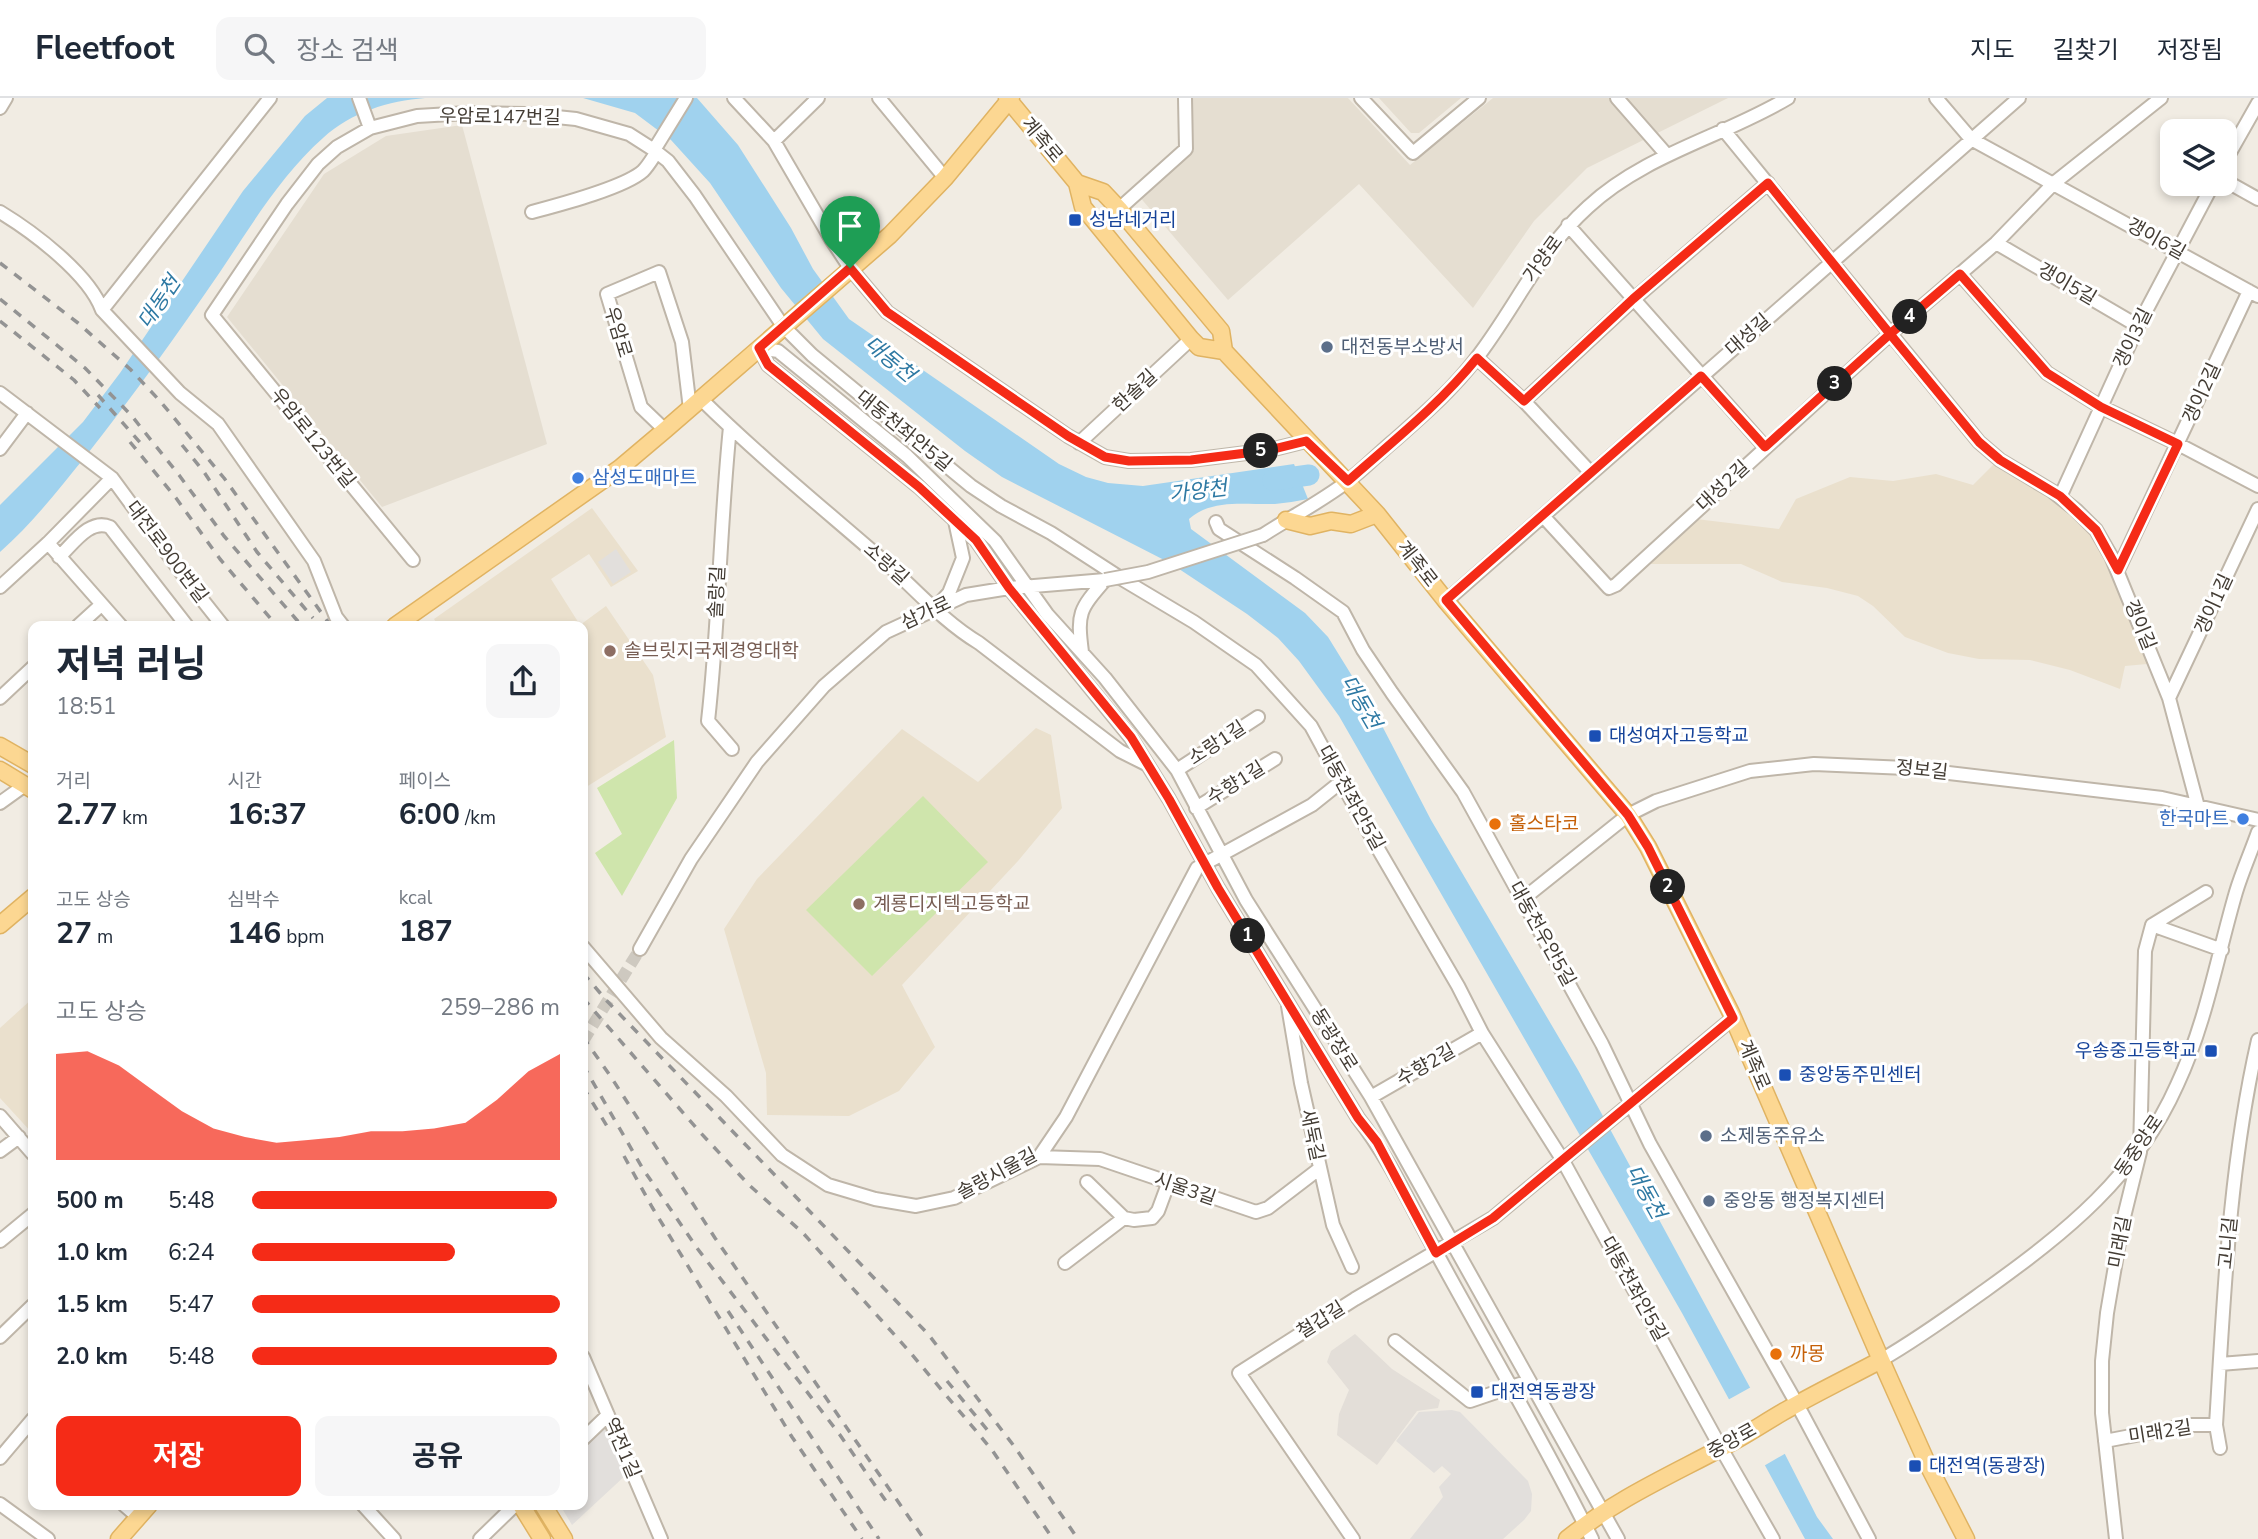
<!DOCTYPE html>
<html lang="ko">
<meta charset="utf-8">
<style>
:root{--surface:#fff;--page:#f6f6f7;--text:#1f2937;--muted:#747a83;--line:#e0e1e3;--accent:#f52b17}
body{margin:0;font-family:"Nunito Sans","Noto Sans KR",sans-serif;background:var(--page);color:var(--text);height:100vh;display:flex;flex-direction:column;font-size:26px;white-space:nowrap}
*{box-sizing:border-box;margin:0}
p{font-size:23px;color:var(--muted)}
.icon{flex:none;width:38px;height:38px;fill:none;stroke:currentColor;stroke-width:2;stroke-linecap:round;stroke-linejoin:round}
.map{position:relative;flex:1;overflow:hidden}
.sheet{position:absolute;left:28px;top:523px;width:560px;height:889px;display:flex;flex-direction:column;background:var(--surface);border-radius:14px;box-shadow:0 4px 10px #0003}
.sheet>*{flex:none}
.fabs{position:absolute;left:2160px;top:21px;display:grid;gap:14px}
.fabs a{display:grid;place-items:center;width:77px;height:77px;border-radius:14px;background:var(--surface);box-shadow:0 4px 10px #0003;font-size:35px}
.pin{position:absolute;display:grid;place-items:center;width:60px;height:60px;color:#fff;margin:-72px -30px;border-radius:50% 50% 50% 0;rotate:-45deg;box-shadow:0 0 7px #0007}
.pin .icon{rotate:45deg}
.km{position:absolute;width:35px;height:35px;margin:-18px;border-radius:50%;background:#222;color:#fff;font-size:19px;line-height:35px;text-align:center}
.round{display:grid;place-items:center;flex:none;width:74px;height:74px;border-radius:14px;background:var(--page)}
.head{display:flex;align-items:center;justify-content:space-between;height:119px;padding:0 28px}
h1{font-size:38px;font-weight:700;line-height:52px}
.metrics{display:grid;grid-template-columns:repeat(3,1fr);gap:10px;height:119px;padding:7px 28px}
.metrics div{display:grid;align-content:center}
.metrics b{font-size:30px;font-weight:700}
.metrics small{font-size:19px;font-weight:400}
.metrics p{font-size:19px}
.chart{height:196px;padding:14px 28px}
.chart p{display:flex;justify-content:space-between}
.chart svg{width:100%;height:126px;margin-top:7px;fill:var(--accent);opacity:.7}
.action{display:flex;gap:14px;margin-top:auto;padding:14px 28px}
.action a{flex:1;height:80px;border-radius:14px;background:var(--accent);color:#fff;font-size:28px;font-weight:700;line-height:80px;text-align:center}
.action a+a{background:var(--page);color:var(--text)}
ul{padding:0 28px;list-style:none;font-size:23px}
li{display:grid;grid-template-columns:112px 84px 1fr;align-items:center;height:52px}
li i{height:18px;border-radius:9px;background:var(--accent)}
header{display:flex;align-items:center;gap:42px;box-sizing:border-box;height:98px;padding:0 35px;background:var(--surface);border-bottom:2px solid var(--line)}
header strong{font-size:33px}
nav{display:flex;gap:38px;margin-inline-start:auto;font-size:24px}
.search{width:490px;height:63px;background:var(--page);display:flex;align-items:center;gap:18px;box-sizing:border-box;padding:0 24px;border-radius:14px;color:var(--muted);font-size:26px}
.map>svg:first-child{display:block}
</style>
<header>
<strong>Fleetfoot</strong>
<div class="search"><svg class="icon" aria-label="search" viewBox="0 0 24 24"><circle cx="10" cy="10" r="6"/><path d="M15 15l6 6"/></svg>장소 검색</div>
<nav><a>지도</a><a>길찾기</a><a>저장됨</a></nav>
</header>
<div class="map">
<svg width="2258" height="1441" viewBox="0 0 2258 1441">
<rect width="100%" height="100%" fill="#f1ece3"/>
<path fill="#e5ded1" d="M 1192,0 L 1348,0 L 1410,67 L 1493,0 L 1728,0 L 1587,70 L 1534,123 L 1473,210 L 1359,86 L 1228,202 L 1138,97 L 1194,52 Z
M 1379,0 L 1461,0 L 1419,35 L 1411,35 Z
M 462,27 L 547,346 L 382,409 L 227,219 L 324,76 L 386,38 Z"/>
<path fill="#e3ded8" d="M 1355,1236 L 1392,1271 L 1440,1302 L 1438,1310 L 1417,1313 L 1377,1367 L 1337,1337 L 1339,1316 L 1349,1292 L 1327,1264 L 1331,1253 Z"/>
<path fill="#eae0cd" d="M 1997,363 L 2056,403 L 2094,435 L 2120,486 L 2147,566 L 2125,568 L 2120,591 L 2070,572 L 2030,562 L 1979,561 L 1948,555 L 1905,539 L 1873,508 L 1858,498 L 1827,490 L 1782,484 L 1741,466 L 1648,466 L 1696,421 L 1779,431 L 1796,401 L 1850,379 L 1893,383 L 1936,376 L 1973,387 Z
M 592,410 L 638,473 L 611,489 L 589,456 L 551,481 L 580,527 L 606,508 L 653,577 L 666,639 L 583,691 L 583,528 L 438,528 L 434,521 Z
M 1036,630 L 1051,637 L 1062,710 L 1018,763 L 902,887 L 935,949 L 899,993 L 849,1018 L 767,1017 L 766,975 L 724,831 L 757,781 L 902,631 L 978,684 Z
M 33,900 L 33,1036 L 0,1000 L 0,930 Z"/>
<path fill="#cfe5ac" d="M 674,642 L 677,700 L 622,798 L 595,755 L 622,736 L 597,690 Z
M 923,698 L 988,764 L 872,878 L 806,812 Z"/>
<path fill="#e2dfdc" d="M 616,451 L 631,474 L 613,486 L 598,464 Z
M 1452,1312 L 1460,1314 L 1528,1383 L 1532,1396 L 1531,1413 L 1524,1422 L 1503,1441 L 1410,1441 L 1443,1399 L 1439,1389 L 1451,1376 L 1442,1368 L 1434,1375 L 1396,1343 L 1419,1314 Z
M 608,1328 L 627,1376 L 572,1427 L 560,1407 L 583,1407 L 583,1349 Z"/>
<path fill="#a0d2ee" d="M 327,0 L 425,0 C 389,3 351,14 323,40 C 281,77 251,128 220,174 C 177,237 132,299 85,359 C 58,392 32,426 0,454 L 0,407 L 83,324 L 120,275 L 243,93 L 305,18 Z
M 583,0 L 697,0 L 738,47 L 791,130 L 813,171 L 849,221 L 1059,366 L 1086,379 L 1108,385 L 1143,388 L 1294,366 L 1308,401 C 1297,403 1286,405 1275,406 C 1247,407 1212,400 1189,421 L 1191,431 L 1305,515 L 1328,539 L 1378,620 L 1431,722 L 1578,972 L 1766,1319 L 1817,1419 L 1833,1441 L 1805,1441 L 1682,1215 L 1339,618 L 1299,563 L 1278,540 L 1247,516 L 1170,465 L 1002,379 L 965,353 L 823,241 L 781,190 L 710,85 L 671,42 L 635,15 Z"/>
<path fill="#f1ece3" d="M 1753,1288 L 1788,1354 L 1762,1369 L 1726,1303 Z"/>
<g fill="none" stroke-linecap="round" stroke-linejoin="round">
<path stroke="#a0d2ee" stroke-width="21" d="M 1273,382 L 1309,377"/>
<path stroke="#cec9c0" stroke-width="12" stroke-dasharray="12 6" stroke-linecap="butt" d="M 583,943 L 640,851"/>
<g stroke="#bfb6a9" stroke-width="16">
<path id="minor" d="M 359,0 L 370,30
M 734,0 L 774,43 L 831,141 L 850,170 L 887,214 L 1068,338 L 1105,359 L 1129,363 L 1191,362 L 1270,352 L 1306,343
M 879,0 L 945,80
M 1361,0 L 1413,55 L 1479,0
M 1617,0 L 1666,56
M 1936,0 L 1971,41 L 2258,198
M 0,10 L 6,0
M 1723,31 L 1979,344 L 2000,362 L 2052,393 L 2076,412 L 2096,432 L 2111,458 L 2169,600 L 2198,709
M 774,43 L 818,0
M 654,52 L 686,0
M 2224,65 L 2258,5
M 2224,82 L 2258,101
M 1119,111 L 1186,51 L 1185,0
M 0,114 C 33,134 89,176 102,212 L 180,295 L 218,326 L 314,463 L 336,519 L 343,528
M 532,114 C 558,107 624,90 643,73 C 648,68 652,61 656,55
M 1568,127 L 1765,349
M 1996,145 L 2138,228
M 1960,176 L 2047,275 L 2101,309 L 2178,346 L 2258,388
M 102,212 L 270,0
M 759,250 L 778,253 L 907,358 L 995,443 L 1047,516 L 1105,580 L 1177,672 L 1246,802 L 1371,999 L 1618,1441
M 759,250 L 768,267 L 919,389 L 976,442 L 1009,490 L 1131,640 L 1169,701 L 1218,790 L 1358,1020 C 1390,1061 1411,1109 1436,1154 C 1488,1250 1544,1343 1592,1441
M 1477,260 L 1524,303 L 1591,375
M 0,295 L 112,380 L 189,485 L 223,528
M 701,301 C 760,359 824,411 886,465 C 916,492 944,524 979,545 L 1120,653 L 1146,666
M 1524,303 L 1634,201 L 1768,85
M 730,329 C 720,427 719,525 708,623 L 732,651
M 665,332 L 641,309 L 607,196 L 659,174 L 682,244 L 690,311
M 1079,345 L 1191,241
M 0,351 L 27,315
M 2060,399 L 2138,228 L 2213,86
M 1543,418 L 1609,490 L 1616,487 L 1890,236 L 1996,145 L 2054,85 L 2161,0
M 1216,424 L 1219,431 L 1295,480 L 1343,514 L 1363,552 L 1392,595 L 1463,694 L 1602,946 L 1650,1046 L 1797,1306 L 1869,1441
M 1263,437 C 1291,419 1322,403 1348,383 C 1365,370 1380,354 1396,341 C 1424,316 1452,292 1475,262 C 1515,211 1538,154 1588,109 C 1645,56 1723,39 1788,0
M 48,445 L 121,528
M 59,459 C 73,446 90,420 110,429 L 187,528
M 413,462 L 212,217 L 287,106 L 318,66 L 337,49 L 370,30 L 417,18 L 468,15 L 527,16 L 576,21 L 629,36 L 654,52 L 668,63 L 695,98 L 783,228 L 812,257 L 971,388 L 1001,408 L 1051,435 L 1122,481 L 1194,524 L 1256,567 L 1311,628 L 1373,742 L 1458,888 L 1482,935 L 1562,1061 L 1721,1350 L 1773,1441
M 2118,472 L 2249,193
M 0,489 L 48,445 L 112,380
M 1446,503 L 2019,0
M 939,506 L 949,495 L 963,460 L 955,423
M 78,528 L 101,507
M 1082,554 C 1077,515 1079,512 1105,482
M 0,600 L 33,569
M 2169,600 L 2258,411
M 1177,672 L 1258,619
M 0,705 L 25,687
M 1196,710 L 1275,661
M 1523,801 L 1628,717 L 1656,703 L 1750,673 L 1814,666 L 1906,670 L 2162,700 L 2258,722
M 2152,827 L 2222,852
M 583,849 L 661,940 L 726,998 L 782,1057 L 828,1087 L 875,1101 L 916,1108 L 954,1100 L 1039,1059 L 1066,1019 L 1197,770 L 1312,707 L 1342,683
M 640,851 L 691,761 L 757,664 L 824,588 L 886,534 L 966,497 L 1009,490 L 1105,482
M 1288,908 L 1301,985 L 1333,1127 L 1352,1169
M 1371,999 L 1482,935
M 0,1018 L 33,1056
M 0,1053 L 19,1039
M 1039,1059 L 1100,1061 L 1256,1114 L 1268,1110 L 1319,1071
M 1087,1084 L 1124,1120 L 1134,1122 L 1152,1120 L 1158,1113 L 1168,1086
M 0,1143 L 33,1116
M 1065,1165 L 1124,1120
M 0,1239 L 33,1207
M 1395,1243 L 1470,1303 L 1520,1286
M 583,1259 L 661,1441
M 1881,1262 C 1918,1241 1952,1216 1987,1191 C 2066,1134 2136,1079 2177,987 C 2206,925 2217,859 2236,794 C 2242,774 2251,754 2258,734
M 2220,1266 L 2258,1263
M 583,1341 L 608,1317
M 2105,1343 L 2188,1327 L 2216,1327
M 2220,1350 L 2216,1327 C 2224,1198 2229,1069 2258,942
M 0,1360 L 33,1321
M 0,1406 L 48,1441
M 124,1407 L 138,1419
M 363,1407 L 394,1441
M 480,1441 L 515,1407
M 1353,1441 L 1239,1275 L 1355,1201 L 1493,1120 L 1733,920
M 2116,1441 L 2102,1315 L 2102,1263 L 2107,1215 L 2122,1127 L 2140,1054 L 2145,853 L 2152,827 L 2206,794"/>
</g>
<g stroke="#e0b362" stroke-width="19">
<path id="major" d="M 1007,0 L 1077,85 L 1083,109 L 1191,241 L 1199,249 L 1224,253
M 1077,85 L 1103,94 L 1119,111 L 1221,233 L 1224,253 L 1377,416 L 1446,503 L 1628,717 L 1648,749 L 1731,915 L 1881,1262 L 1927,1365 L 1966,1441
M 1286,422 L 1310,428 L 1331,423 L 1351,426 L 1377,416
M 395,528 L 620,370 L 665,332 L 890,137 L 945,80 L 1011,0
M 0,648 L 33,667
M 0,672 L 33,692
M 0,827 L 33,799
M 521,1407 L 542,1441
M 543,1407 L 564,1441
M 119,1441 L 149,1407
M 1567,1441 C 1618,1400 1667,1379 1725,1348 C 1747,1337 1768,1322 1790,1310 C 1820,1293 1851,1278 1881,1262"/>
</g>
<use href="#minor" stroke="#fff" stroke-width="12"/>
<use href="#major" stroke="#fcd792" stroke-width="16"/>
<path stroke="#939393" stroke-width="3.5" stroke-dasharray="9 9" stroke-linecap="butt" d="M 0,165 L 78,225 L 130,271 L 160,303 L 224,380 L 331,528
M 0,201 L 85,270 L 131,317 L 179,377 L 224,438 L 302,528
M 0,223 L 74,282 L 100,310
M 98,297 L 144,349
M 130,344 L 176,400 L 220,461 L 277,528
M 182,347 L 204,374 L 257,454 L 313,520
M 583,875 L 607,903 L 928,1236 L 1014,1348 L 1078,1441
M 583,900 L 699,1033 L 749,1087 L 803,1135 L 909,1253 L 992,1352 L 1053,1441
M 583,939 L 611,979 L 715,1140 L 924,1441
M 583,967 L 643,1071 L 697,1150 L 840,1337 L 888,1406
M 583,989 L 610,1033
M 624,1058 L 652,1109 L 792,1339 L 862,1441
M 728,1213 L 879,1441
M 947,1283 L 989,1334"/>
<g stroke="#bfb6a9" stroke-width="16" stroke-linecap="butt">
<path id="minor-bridge" d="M 1105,482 L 1148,474 L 1263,437"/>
</g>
<use href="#minor-bridge" stroke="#fff" stroke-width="12"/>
</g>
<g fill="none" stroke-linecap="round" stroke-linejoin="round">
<g stroke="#fff" stroke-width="14">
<path id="route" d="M 850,170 L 759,250 L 768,267 L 919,389 L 976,442 L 1009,490 L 1131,639 L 1169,701 L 1218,790 L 1358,1020 L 1377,1044 L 1436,1155 L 1493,1120 L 1733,920 L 1648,749 L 1628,717 L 1446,502 L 1701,278 L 1765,349 L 1890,236 L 1979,344 L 2000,362 L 2060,398 L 2096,432 L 2118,472 L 2178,346 L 2101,309 L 2047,275 L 1960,176 L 1890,236 L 1768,85 L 1633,201 L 1524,303 L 1477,260 C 1439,307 1392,344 1348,383 L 1306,343 L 1270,352 L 1191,362 L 1129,363 L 1105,359 L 1068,338 L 887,214 L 850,170"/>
</g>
<use href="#route" stroke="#f52b17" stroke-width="9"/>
</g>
<g fill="#1a4fb4" stroke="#fff" stroke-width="2.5">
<rect x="1068" y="115" width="14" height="14" rx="3.5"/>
<rect x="1588" y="631" width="14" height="14" rx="3.5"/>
<rect x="2204" y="946" width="14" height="14" rx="3.5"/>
<rect x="1778" y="970" width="14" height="14" rx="3.5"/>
<rect x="1470" y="1287" width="14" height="14" rx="3.5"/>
<rect x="1908" y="1361" width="14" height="14" rx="3.5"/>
</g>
<g fill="#5c6f8a" stroke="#fff" stroke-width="2.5">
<circle cx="1327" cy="249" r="7"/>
<circle cx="1706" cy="1038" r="7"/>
<circle cx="1709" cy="1103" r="7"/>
</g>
<g fill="#3f7fe0" stroke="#fff" stroke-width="2.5">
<circle cx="578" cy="380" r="7"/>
<circle cx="2243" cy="721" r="7"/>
</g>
<g fill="#8d6e63" stroke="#fff" stroke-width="2.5">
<circle cx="610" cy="553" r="7"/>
<circle cx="859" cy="806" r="7"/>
</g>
<g fill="#e8710a" stroke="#fff" stroke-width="2.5">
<circle cx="1495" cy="726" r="7"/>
<circle cx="1776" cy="1256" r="7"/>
</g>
<g text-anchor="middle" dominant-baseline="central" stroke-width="6" stroke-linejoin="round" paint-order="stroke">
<g font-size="19" fill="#433c34" stroke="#fff">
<text transform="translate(500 19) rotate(1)">우암로147번길</text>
<text transform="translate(1042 42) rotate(50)">계족로</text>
<text transform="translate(2156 141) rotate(29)">갱이6길</text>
<text transform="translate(1543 161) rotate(-54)">가양로</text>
<text transform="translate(2067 186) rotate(30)">갱이5길</text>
<text transform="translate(618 234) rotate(73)">우암로</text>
<text transform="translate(1748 237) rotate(-41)">대성길</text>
<text transform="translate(2133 240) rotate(-64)">갱이3길</text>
<text transform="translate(1135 293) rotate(-43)">한솔길</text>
<text transform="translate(2202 295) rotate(-65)">갱이2길</text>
<text transform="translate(904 333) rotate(39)">대동천좌안5길</text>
<text transform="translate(313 340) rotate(51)">우암로123번길</text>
<text transform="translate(1723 388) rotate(-43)">대성2길</text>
<text transform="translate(167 454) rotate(53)">대전로900번길</text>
<text transform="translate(886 466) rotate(42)">소랑길</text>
<text transform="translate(1417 466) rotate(52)">계족로</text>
<text transform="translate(717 494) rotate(-87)">솔랑길</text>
<text transform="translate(2214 506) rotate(-65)">갱이1길</text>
<text transform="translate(926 515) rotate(-25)">삼가로</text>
<text transform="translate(2140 527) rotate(68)">갱이길</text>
<text transform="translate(1217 645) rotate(-33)">소랑1길</text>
<text transform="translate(1922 672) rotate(6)">정보길</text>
<text transform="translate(1236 685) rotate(-32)">수향1길</text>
<text transform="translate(1351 700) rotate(61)">대동천좌안5길</text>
<text transform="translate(1542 836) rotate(61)">대동천우안5길</text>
<text transform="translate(1334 942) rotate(58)">동광장로</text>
<text transform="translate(1426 967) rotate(-30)">수향2길</text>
<text transform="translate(1754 967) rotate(67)">계족로</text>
<text transform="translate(1312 1037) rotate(78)">새둑길</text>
<text transform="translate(2139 1048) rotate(-56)">동중앙로</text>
<text transform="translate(997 1076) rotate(-28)">솔랑시울길</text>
<text transform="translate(1185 1091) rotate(19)">시울3길</text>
<text transform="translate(2120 1144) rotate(-79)">미래길</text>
<text transform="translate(2228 1145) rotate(-84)">고니길</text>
<text transform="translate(1634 1191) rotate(61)">대동천좌안5길</text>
<text transform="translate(1321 1222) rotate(-32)">철갑길</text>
<text transform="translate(2160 1334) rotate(-9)">미래2길</text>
<text transform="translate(1732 1343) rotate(-29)">중앙로</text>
<text transform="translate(622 1350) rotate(67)">역전1길</text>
</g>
<g font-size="19" fill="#164399" stroke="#fff" text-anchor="start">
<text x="1089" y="122">성남네거리</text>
<text x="1609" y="638">대성여자고등학교</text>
<text x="2197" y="953" text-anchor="end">우송중고등학교</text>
<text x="1799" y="977">중앙동주민센터</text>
<text x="1491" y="1294">대전역동광장</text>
<text x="1929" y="1368">대전역(동광장)</text>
</g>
<g font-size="19" fill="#4e5e75" stroke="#fff" text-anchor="start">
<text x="1341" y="249">대전동부소방서</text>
<text x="1720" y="1038">소제동주유소</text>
<text x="1723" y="1103">중앙동 행정복지센터</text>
</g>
<g font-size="19" fill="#366cbe" stroke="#fff" text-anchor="start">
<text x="592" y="380">삼성도매마트</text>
<text x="2229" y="721" text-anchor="end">한국마트</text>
</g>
<g font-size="19" fill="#785e54" stroke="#fff" text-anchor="start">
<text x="624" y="553">솔브릿지국제경영대학</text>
<text x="873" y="806">계룡디지텍고등학교</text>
</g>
<g font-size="19" fill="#c56008" stroke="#fff" text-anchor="start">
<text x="1509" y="726">홀스타코</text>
<text x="1790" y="1256">까몽</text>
</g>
<g font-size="21" font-style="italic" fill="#2e79a3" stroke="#fff">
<text transform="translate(159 204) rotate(-56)">대동천</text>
<text transform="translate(890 261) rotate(40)">대동천</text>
<text transform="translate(1198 393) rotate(-7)">가양천</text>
<text transform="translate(1361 604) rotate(60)">대동천</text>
<text transform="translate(1646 1094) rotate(61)">대동천</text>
</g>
</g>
</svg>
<div class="fabs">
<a><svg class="icon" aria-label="layers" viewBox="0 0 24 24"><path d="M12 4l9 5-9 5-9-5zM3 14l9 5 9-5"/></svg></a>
</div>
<div class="pin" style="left:850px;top:170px;background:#1e9e55"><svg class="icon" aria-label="arrive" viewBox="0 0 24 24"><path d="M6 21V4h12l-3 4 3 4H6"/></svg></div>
<b class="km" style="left:1248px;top:838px">1</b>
<b class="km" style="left:1668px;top:789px">2</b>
<b class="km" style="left:1835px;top:286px">3</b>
<b class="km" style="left:1910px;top:219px">4</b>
<b class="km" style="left:1261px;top:353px">5</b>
<section class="sheet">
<div class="head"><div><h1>저녁 러닝</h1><p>18:51</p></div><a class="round"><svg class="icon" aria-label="share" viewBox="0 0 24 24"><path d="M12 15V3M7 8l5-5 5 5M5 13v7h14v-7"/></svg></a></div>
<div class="metrics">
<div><p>거리</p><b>2.77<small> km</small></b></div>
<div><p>시간</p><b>16:37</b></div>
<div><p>페이스</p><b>6:00<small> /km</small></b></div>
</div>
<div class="metrics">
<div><p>고도 상승</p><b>27<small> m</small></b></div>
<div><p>심박수</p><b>146<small> bpm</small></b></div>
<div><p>kcal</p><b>187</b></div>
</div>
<div class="chart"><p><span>고도 상승</span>259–286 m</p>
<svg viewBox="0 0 160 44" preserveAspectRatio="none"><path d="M0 44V7L10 6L20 11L30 19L40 27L50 33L60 36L70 38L80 37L90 36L100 34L110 34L120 33L130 31L140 23L150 13L160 7V44z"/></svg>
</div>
<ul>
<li><b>500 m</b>5:48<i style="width:99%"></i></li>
<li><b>1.0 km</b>6:24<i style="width:66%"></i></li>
<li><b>1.5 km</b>5:47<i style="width:100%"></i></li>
<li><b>2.0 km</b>5:48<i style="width:99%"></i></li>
</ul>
<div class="action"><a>저장</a><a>공유</a></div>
</section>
</div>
